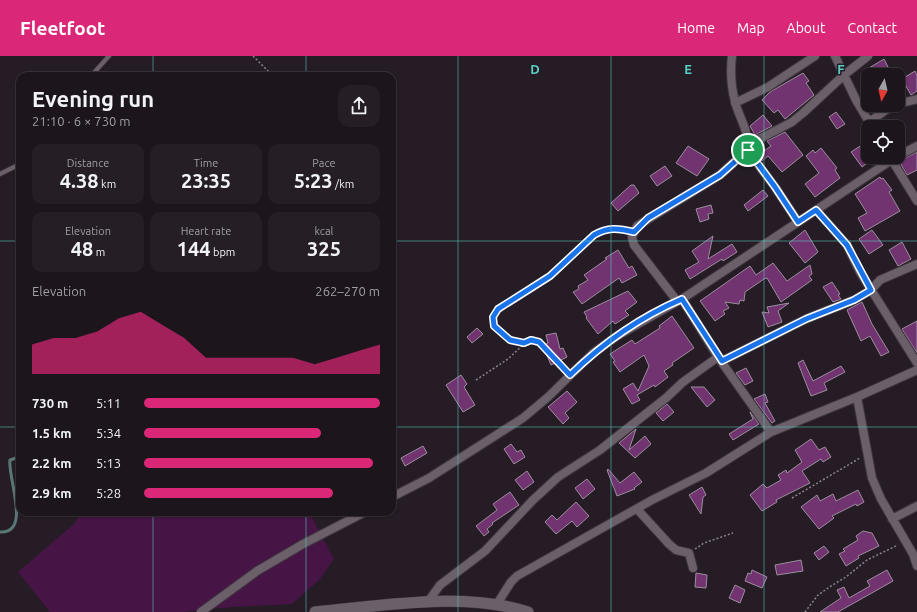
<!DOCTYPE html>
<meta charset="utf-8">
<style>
:root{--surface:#1c151c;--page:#251e25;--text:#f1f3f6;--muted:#a09fa3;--line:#3a343b;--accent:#db2777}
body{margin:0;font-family:Ubuntu,sans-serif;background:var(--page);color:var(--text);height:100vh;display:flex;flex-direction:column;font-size:15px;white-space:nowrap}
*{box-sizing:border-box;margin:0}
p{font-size:13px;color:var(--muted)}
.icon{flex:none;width:22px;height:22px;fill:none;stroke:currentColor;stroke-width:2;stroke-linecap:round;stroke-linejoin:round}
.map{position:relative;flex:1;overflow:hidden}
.sheet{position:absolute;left:16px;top:16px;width:380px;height:444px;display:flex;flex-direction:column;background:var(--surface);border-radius:12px;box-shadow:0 1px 3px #0004,0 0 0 1px var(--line)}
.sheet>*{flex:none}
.needle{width:26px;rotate:188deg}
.buttons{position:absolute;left:861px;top:12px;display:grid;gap:8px}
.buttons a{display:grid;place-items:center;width:44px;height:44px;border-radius:8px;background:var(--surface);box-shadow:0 1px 3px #0004,0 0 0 1px var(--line);font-size:20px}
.pin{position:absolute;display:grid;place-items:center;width:34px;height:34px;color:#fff;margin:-17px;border:2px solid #fff;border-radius:50%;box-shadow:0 1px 4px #0007}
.round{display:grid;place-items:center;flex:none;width:42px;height:42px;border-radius:12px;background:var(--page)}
.overview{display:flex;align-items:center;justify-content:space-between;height:68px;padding:0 16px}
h1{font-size:22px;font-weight:700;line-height:30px}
.stats{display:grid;grid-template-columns:repeat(3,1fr);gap:6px;height:68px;padding:4px 16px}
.stats div{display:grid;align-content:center;border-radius:10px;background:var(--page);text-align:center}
.stats b{font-size:20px;font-weight:700}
.stats small{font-size:11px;font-weight:400}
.stats p{font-size:11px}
.chart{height:112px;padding:8px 16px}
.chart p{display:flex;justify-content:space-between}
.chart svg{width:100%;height:72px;margin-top:4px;fill:var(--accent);opacity:.7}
ul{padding:0 16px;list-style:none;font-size:13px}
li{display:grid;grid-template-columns:64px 48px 1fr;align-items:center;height:30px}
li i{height:10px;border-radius:5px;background:var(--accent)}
header{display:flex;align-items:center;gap:24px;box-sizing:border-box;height:56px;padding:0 20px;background:var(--accent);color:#fff}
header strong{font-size:19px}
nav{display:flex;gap:22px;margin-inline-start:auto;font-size:14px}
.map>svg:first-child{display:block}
</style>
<header>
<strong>Fleetfoot</strong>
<nav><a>Home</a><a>Map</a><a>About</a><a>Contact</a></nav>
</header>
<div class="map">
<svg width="917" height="556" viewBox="0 0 917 556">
<rect width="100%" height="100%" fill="#251c25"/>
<path fill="#461546" d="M 82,456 L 309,456 L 334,503 L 319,524 L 292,548 L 232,551 L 183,556 L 50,556 L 18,516 L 75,467 Z"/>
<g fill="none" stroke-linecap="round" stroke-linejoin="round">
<path stroke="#5b7676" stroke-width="3" d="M 0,476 C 32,478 7,420 10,404 L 16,402 L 20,403"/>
</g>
<path fill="#713471" stroke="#9b8e9b" d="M 884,3 L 888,11 L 873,19 L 869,12 Z
M 915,15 L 917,19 L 917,35 L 911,39 L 902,23 Z
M 803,17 L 809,25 L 806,27 L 814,39 L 785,63 L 778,54 L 774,57 L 762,44 L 770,36 Z
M 836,56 L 845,68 L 837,73 L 829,61 Z
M 763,59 L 772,70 L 755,79 L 750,70 Z
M 785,76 L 803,99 L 782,116 L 768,100 L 762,105 L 758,99 L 771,90 L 767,85 Z
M 868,85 L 868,93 L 864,96 L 870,105 L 862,111 L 851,96 Z
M 688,90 L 709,103 L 697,120 L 676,107 Z
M 821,92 L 837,112 L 835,114 L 840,122 L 815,141 L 805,128 L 819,117 L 806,100 L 813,94 L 815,97 Z
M 917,96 L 917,114 L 907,119 L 899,105 Z
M 665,110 L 672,120 L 657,130 L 650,120 Z
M 880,121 L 881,123 L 883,122 L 892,134 L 889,136 L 900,155 L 865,175 L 858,162 L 867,157 L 855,138 Z
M 631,129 L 634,129 L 639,137 L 618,155 L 611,147 Z
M 763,134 L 768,140 L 748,155 L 744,149 Z
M 711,149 L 713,157 L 708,158 L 709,163 L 700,166 L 696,153 Z
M 805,174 L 818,196 L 805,207 L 789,187 Z
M 872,174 L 883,189 L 869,198 L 859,183 Z
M 713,180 L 708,203 L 732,188 L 737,196 L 723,205 L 722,203 L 690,223 L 685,214 L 699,206 L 692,195 Z
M 902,186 L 911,203 L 898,210 L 889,194 Z
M 618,194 L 629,212 L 632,210 L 637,219 L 622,227 L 619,222 L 582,248 L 573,236 L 579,233 L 578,230 L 588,224 L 584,219 L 607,203 L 605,202 Z
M 773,207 L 787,225 L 810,209 L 812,218 L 809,220 L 812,224 L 781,246 L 767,222 L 764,223 L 745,236 L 744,245 L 740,244 L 739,248 L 725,246 L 729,252 L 723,255 L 725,258 L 715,265 L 700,245 L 750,210 L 756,219 Z
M 832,226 L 840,238 L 838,239 L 841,243 L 833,246 L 823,231 Z
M 628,235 L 637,246 L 625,255 L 629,259 L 615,268 L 613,265 L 598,278 L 586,262 L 587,261 L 584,256 Z
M 862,246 L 872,268 L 889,296 L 881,300 L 870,280 L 861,285 L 847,254 Z
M 789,247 L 778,255 L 782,266 L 768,271 L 762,256 L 769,257 L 767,251 Z
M 672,260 L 694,292 L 672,307 L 673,309 L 664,315 L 668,321 L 655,331 L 654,329 L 637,339 L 640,344 L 632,348 L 623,333 L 633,327 L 638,335 L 649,310 L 644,299 L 620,316 L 613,306 L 615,305 L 610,298 L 632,284 L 635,288 L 660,272 L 659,270 Z
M 917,265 L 917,297 L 902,273 Z
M 477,272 L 483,278 L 472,287 L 467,281 Z
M 556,277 L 560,293 L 563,292 L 567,301 L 551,309 L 543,290 L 548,287 L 546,279 Z
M 803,304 L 813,325 L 841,310 L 845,316 L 824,327 L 827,334 L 811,340 L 798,307 Z
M 746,312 L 753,325 L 745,329 L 736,317 Z
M 461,319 L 467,328 L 464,331 L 475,349 L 463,356 L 446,329 Z
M 691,331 L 704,331 L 715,344 L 707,351 Z
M 567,335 L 577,346 L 565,357 L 569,362 L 563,368 L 548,351 Z
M 765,338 L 768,346 L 765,347 L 775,365 L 772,367 L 754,343 Z
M 667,348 L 674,356 L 663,365 L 656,357 Z
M 750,356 L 759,368 L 733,384 L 729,378 L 753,363 Z
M 636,373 L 629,394 L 645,380 L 651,388 L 635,402 L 619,387 Z
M 811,383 L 819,394 L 825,391 L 831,401 L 823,406 L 821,403 L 802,415 L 810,427 L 776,444 L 777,446 L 762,455 L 750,439 L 763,428 L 767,432 L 781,424 L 778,419 L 786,414 L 787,417 L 802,406 L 795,394 Z
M 511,388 L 517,396 L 521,394 L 525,401 L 514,408 L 504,393 Z
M 423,390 L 427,397 L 405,410 L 401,402 Z
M 608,413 L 620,427 L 634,416 L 642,426 L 634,432 L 635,433 L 617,440 L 607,414 Z
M 527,415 L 534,426 L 523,434 L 515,424 Z
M 587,423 L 595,433 L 583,443 L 575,432 Z
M 702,431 L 706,439 L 703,441 L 701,458 L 689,439 Z
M 858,434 L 864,446 L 857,450 L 856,448 L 832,460 L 834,462 L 819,473 L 801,451 L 817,439 L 820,445 L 833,438 L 836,445 Z
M 510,436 L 519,449 L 492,467 L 493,468 L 487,473 L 489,476 L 484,480 L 476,470 L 497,454 L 493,448 Z
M 576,446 L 589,460 L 577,471 L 572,465 L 556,478 L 545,466 L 552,459 L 557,464 Z
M 863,475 L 872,477 L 879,490 L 858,500 L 859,502 L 846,510 L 839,498 L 845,495 L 843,493 L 858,484 L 856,480 Z
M 824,490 L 829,496 L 819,504 L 814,497 Z
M 801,504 L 803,515 L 777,519 L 775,509 Z
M 752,514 L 767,521 L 762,532 L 745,525 L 748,517 L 751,518 Z
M 887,514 L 893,525 L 838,556 L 820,556 L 841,542 L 837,534 L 844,531 L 849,542 L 870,530 L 867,525 Z
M 696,517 L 707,519 L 706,532 L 695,531 Z
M 735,529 L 745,534 L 740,547 L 729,542 Z"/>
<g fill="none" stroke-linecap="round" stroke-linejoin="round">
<g stroke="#3f383f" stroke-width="5.5">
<path id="lane" d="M 91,20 L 109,0
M 0,118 L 20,108"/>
</g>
<g stroke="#3f383f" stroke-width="10">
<path id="street" d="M 835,0 L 856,44 L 872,71
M 735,47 L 768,31 L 815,0
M 898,48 L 917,43
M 869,66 L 886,54 L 897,49
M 748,89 L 792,66 L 803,57 L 844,19 L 868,0
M 747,94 L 775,131 L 798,166
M 898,100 L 917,90
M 890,101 L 917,145
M 816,154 L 847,189 L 860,216 L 917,307
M 682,243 L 718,301 L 771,376
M 677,245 L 634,189 L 632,181 L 637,170 L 720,119 L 747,94 C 751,79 739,61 735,46 C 731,30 730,16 732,0
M 722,305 L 806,263 L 854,244 L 871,234 L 880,224 L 917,208
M 857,341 L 872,422 L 881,443 L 913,498 L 917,510
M 392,441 L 429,422 L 523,362 L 548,341 L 593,297 L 617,280 L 682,243 L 896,101
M 637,453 L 669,488 L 676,494 L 689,497 L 693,512
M 892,463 L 917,450
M 427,547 L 440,529 L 485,495 L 533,444 L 558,421 L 600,394 L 666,342 L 683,326 L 718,301
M 497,548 L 511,526 L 517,520 L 652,444 L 706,417 L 771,376 L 857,341 L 917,314
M 201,556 L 257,515 L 303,488 L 365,456"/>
</g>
<g stroke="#3f383f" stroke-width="12">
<path id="secondary" d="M 315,556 C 383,550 463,535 528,556"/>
</g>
<path stroke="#8b838b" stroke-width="1.5" stroke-dasharray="2 2" stroke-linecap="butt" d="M 253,0 L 273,20
M 525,287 C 509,284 512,283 501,275 C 471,255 536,230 549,220 C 568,207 581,184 602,174 C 610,171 618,172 626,174
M 476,324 L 508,303 L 525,287 L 531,284 L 543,289 L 565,313
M 792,442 L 860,402
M 695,493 L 704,487 L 733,477
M 805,556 L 818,539 L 831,530 L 846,521 L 867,504 L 898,489"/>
<use href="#lane" stroke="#6b5f6a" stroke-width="4"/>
<use href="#street" stroke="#6b5f6a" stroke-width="8"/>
<use href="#secondary" stroke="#6b5f6a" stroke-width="11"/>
</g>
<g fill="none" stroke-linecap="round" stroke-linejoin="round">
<g stroke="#fff" stroke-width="8">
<path id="route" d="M 748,94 L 775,131 L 798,166 L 816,154 L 847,189 L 871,234 L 854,244 L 806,263 L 722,305 L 682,243 C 640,261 602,288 570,319 L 539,286 L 531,284 L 524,287 L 510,284 L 494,270 L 493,261 L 498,253 L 550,220 L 594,179 C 608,171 618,172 634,176 L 648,162 L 720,119 Z"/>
</g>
<use href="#route" stroke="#1a73e8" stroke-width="5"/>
</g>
<path fill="none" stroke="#57cec1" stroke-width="1" stroke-opacity="0.55" d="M 153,0 L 153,20M 306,0 L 306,20M 458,0 L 458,556M 611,0 L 611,556M 764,0 L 764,556M 0,185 L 20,185M 392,185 L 917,185M 0,371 L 20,371M 392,371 L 917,371M 153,456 L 153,556M 306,456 L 306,556"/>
<g font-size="13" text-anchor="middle" font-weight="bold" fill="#57cec1" stroke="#251c25" stroke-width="3" stroke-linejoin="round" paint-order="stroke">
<text x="535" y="18">D</text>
<text x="688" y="18">E</text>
<text x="841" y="18">F</text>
</g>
</svg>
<div class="buttons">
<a><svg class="needle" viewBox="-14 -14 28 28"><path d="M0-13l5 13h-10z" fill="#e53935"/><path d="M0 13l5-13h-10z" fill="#a09fa3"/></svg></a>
<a><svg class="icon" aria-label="locate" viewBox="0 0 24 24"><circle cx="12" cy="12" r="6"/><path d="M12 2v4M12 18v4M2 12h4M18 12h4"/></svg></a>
</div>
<div class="pin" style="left:748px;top:94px;background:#1e9e55"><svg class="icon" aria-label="arrive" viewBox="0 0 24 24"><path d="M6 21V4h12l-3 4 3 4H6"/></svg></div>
<section class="sheet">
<div class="overview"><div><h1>Evening run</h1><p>21:10 · 6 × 730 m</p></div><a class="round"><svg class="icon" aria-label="share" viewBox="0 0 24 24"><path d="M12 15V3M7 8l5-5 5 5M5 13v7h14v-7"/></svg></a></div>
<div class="stats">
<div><p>Distance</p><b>4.38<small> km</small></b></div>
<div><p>Time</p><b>23:35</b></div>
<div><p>Pace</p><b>5:23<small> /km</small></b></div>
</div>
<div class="stats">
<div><p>Elevation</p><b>48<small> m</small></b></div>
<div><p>Heart rate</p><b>144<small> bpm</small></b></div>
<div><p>kcal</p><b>325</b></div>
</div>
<div class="chart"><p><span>Elevation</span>262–270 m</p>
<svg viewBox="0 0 160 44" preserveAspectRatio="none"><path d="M0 44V26L10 22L20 22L30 18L40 10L50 6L60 14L70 22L80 34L90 34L100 34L110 34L120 34L130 38L140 34L150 30L160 26V44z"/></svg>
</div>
<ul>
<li><b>730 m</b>5:11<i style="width:100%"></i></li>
<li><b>1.5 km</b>5:34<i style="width:75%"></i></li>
<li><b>2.2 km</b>5:13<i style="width:97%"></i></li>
<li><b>2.9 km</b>5:28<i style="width:80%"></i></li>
</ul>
</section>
</div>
